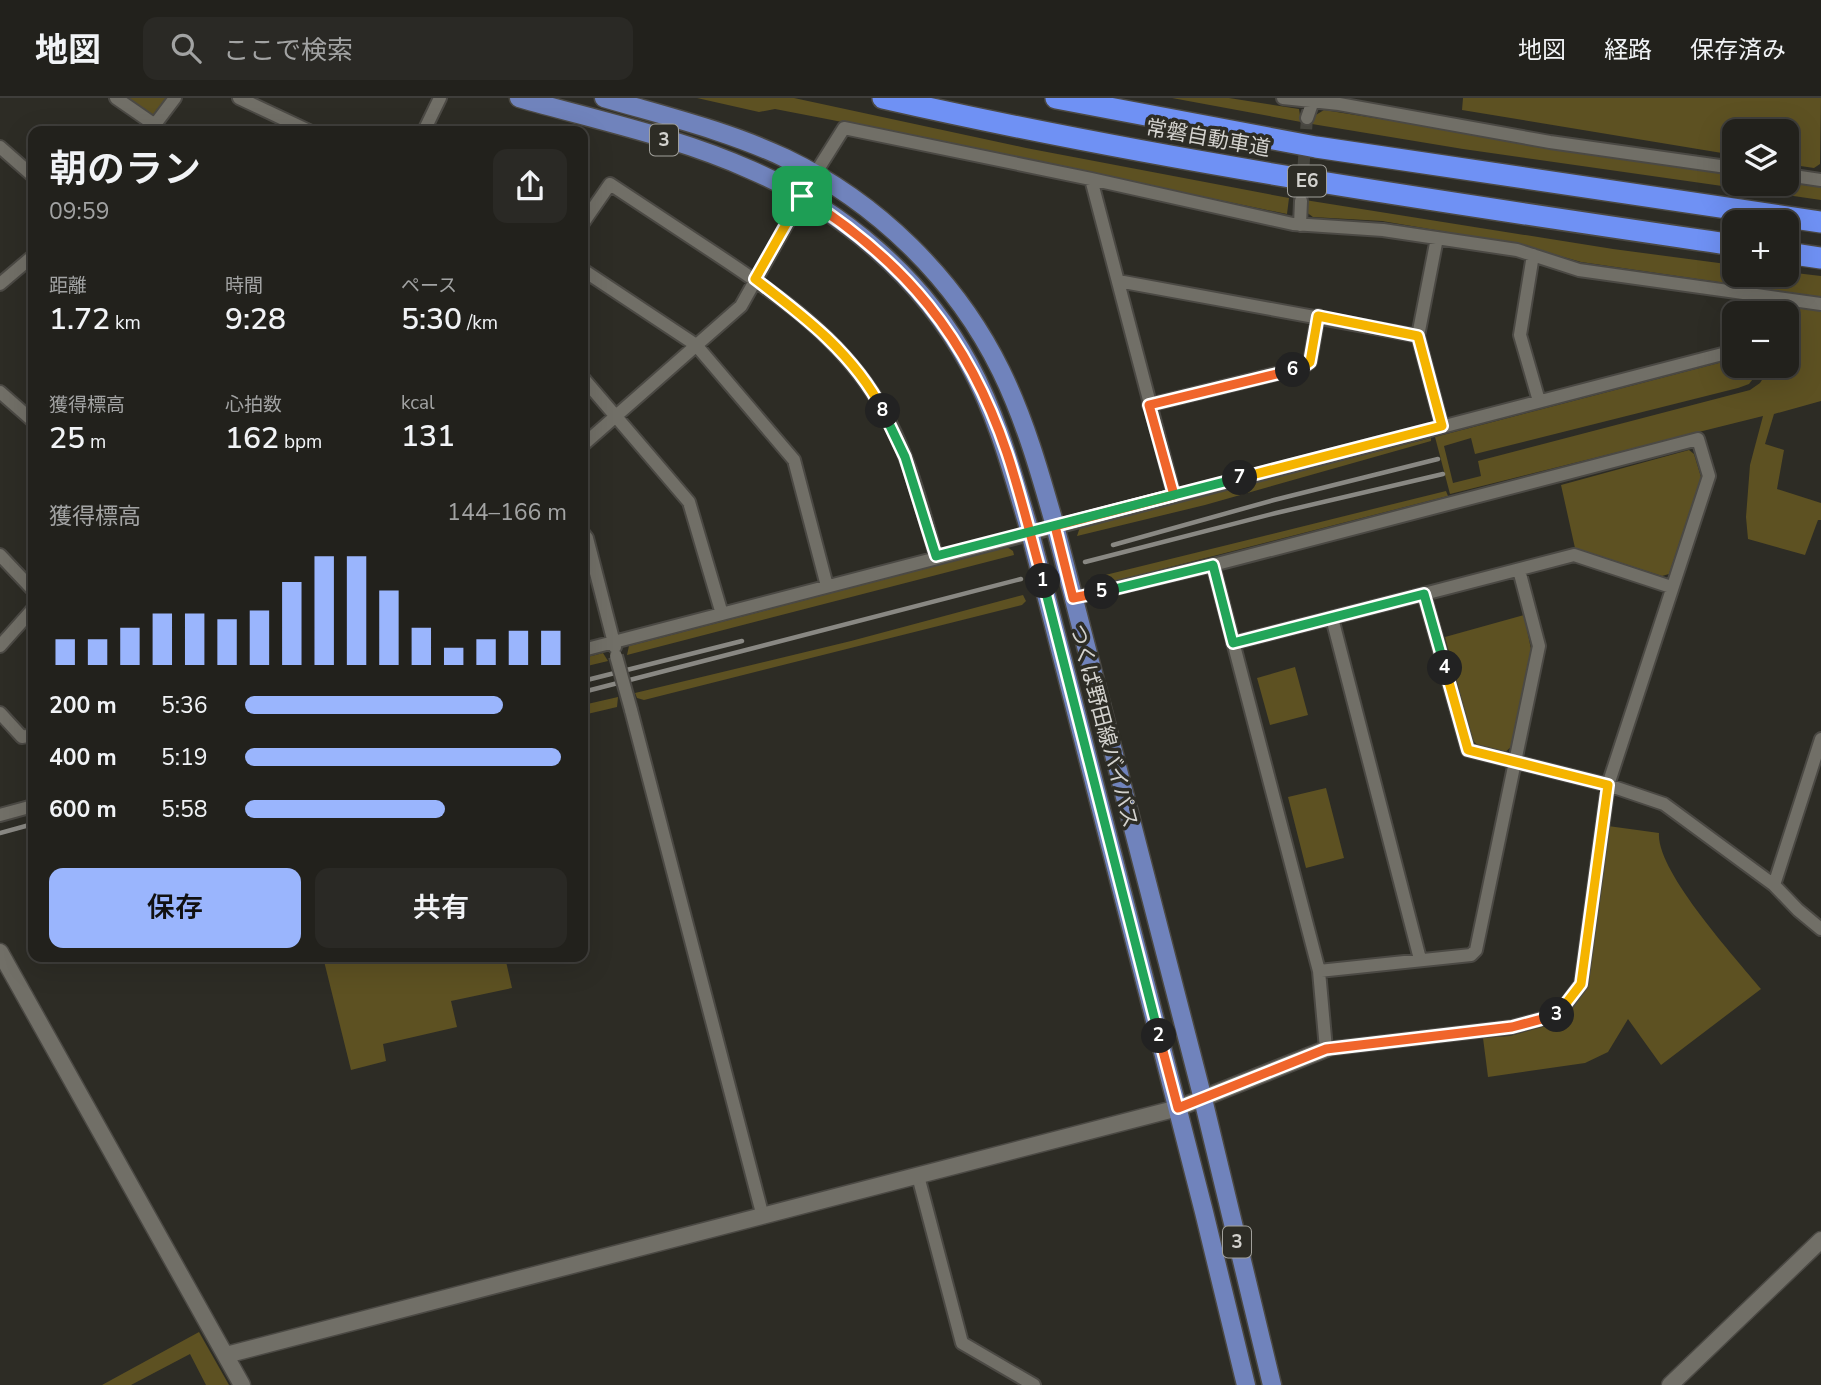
<!DOCTYPE html>
<html lang="ja">
<meta charset="utf-8">
<style>
:root{--surface:#22211c;--page:#2a2925;--text:#f1f3f6;--muted:#a2a3a3;--line:#3f3e3b;--accent:#9ab5fd}
body{margin:0;font-family:"Nunito Sans","Noto Sans JP",sans-serif;background:var(--page);color:var(--text);height:100vh;display:flex;flex-direction:column;font-size:26px;white-space:nowrap}
*{box-sizing:border-box;margin:0}
p{font-size:23px;color:var(--muted)}
.icon{flex:none;width:38px;height:38px;fill:none;stroke:currentColor;stroke-width:2;stroke-linecap:round;stroke-linejoin:round}
.map{position:relative;flex:1;overflow:hidden}
.sheet{position:absolute;left:28px;top:28px;width:560px;height:836px;display:flex;flex-direction:column;background:var(--surface);border-radius:14px;box-shadow:0 7px 28px #0002,0 0 0 2px var(--line)}
.sheet>*{flex:none}
.fabs{position:absolute;left:1722px;top:21px;display:grid;gap:14px}
.fabs a{display:grid;place-items:center;width:77px;height:77px;border-radius:14px;background:var(--surface);box-shadow:0 7px 28px #0002,0 0 0 2px var(--line);font-size:35px}
.pin{position:absolute;display:grid;place-items:center;width:60px;height:60px;color:#fff;margin:-30px;border-radius:14px;box-shadow:0 4px 10px #0006}
.km{position:absolute;width:35px;height:35px;margin:-18px;border-radius:50%;background:#222;color:#fff;font-size:19px;line-height:35px;text-align:center}
.round{display:grid;place-items:center;flex:none;width:74px;height:74px;border-radius:14px;background:var(--page)}
.headline{display:flex;align-items:center;justify-content:space-between;height:119px;padding:0 21px}
h1{font-size:38px;font-weight:600;line-height:52px}
.stats{display:grid;grid-template-columns:repeat(3,1fr);gap:10px;height:119px;padding:7px 21px}
.stats div{display:grid;align-content:center}
.stats b{font-size:30px;font-weight:600}
.stats small{font-size:19px;font-weight:400}
.stats p{font-size:19px}
.chart{height:196px;padding:14px 21px}
.chart p{display:flex;justify-content:space-between}
.chart svg{width:100%;height:126px;margin-top:7px;stroke:var(--accent);stroke-width:6}
.button{display:flex;gap:14px;margin-top:auto;padding:14px 21px}
.button a{flex:1;height:80px;border-radius:14px;background:var(--accent);color:#111;font-size:28px;font-weight:600;line-height:80px;text-align:center}
.button a+a{background:var(--page);color:var(--text)}
ul{padding:0 21px;list-style:none;font-size:23px}
li{display:grid;grid-template-columns:112px 84px 1fr;align-items:center;height:52px}
li i{height:18px;border-radius:9px;background:var(--accent)}
header{display:flex;align-items:center;gap:42px;box-sizing:border-box;height:98px;padding:0 35px;background:var(--surface);border-bottom:2px solid var(--line)}
header strong{font-size:33px}
nav{display:flex;gap:38px;margin-inline-start:auto;font-size:24px}
.search{width:490px;height:63px;background:var(--page);display:flex;align-items:center;gap:18px;box-sizing:border-box;padding:0 24px;border-radius:14px;color:var(--muted);font-size:26px}
.map>svg:first-child{display:block}
</style>
<header>
<strong>地図</strong>
<div class="search"><svg class="icon" aria-label="search" viewBox="0 0 24 24"><circle cx="10" cy="10" r="6"/><path d="M15 15l6 6"/></svg>ここで検索</div>
<nav><a>地図</a><a>経路</a><a>保存済み</a></nav>
</header>
<div class="map">
<svg width="1821" height="1287" viewBox="0 0 1821 1287">
<rect width="100%" height="100%" fill="#2d2c25"/>
<path fill="#5d5122" d="M 126,0 L 167,0 L 157,16 L 150,16 Z
M 697,0 L 794,0 L 1026,50 L 1289,100 L 1287,116 L 832,22 L 775,11 L 759,14 Z
M 1172,0 L 1229,0 L 1299,11 L 1301,24 Z
M 1463,0 L 1821,0 L 1820,66 L 1814,70 L 1787,66 L 1787,33 L 1734,33 L 1734,57 L 1462,12 Z
M 1324,12 L 1734,77 L 1734,86 L 1787,85 L 1821,89 L 1821,102 L 1463,51 L 1312,26 L 1314,18 Z
M 1305,102 L 1613,151 L 1734,167 L 1734,177 L 1787,177 L 1787,174 L 1821,178 L 1821,199 L 1581,164 L 1518,146 L 1382,123 L 1313,119 L 1306,114 Z
M 1797,208 L 1821,213 L 1821,303 L 1774,316 L 1765,346 L 1784,352 L 1777,391 L 1821,405 L 1821,422 L 1818,422 L 1805,457 L 1748,441 L 1746,419 L 1750,367 L 1763,318 L 1450,396 L 1435,339 L 1734,261 L 1734,268 L 1763,268 L 1749,286 L 1738,290 L 1475,356 L 1471,340 L 1444,348 L 1453,385 L 1481,378 L 1478,363 L 1750,292 L 1760,285 L 1771,268 L 1787,268 L 1787,242 Z
M 1431,340 L 1431,343 L 1205,407 L 1077,438 L 1080,429 Z
M 1689,352 L 1694,356 L 1701,379 L 1669,476 L 1662,478 L 1575,450 L 1561,387 Z
M 1446,393 L 1448,398 L 1096,488 L 1089,485 L 1089,481 Z
M 1007,449 L 1013,453 L 1014,457 L 627,557 L 629,548 Z
M 1023,497 L 1026,503 L 1022,507 L 644,602 L 637,600 L 635,595 L 851,543 Z
M 1524,517 L 1531,551 L 1511,649 L 1504,655 L 1477,647 L 1472,641 L 1445,539 Z
M 603,555 L 608,563 L 583,569 L 583,560 Z
M 1295,569 L 1308,617 L 1270,627 L 1257,580 Z
M 618,599 L 617,609 L 583,617 L 583,607 Z
M 1326,690 L 1344,760 L 1306,770 L 1288,699 Z
M 1608,728 L 1659,735 C 1656,773 1735,859 1761,891 L 1661,967 L 1628,921 L 1608,954 L 1585,965 L 1488,979 L 1483,940 L 1510,938 L 1564,923 L 1588,885 Z
M 323,859 L 505,859 L 512,890 L 451,903 L 457,929 L 383,946 L 386,963 L 351,972 Z
M 199,1234 L 229,1287 L 206,1287 L 190,1256 L 131,1287 L 102,1287 Z"/>
<g fill="none" stroke-linecap="round" stroke-linejoin="round">
<path stroke="#46453e" stroke-width="12" stroke-dasharray="12 6" stroke-linecap="butt" d="M 1301,103 L 1307,20"/>
<g stroke="#4b4944" stroke-width="16">
<path id="minor" d="M 116,0 L 155,27
M 239,0 L 309,33
M 1283,0 L 1339,6 L 1550,44 L 1734,70
M 1307,20 L 1314,0
M 150,33 L 175,0
M 424,33 L 440,0
M 0,49 L 33,78
M 1787,77 L 1821,82
M 1091,81 L 1174,397
M 583,125 L 610,86 C 645,109 681,133 716,156 C 778,197 840,239 879,305 C 908,352 921,406 936,458
M 1300,127 L 1301,103
M 1533,157 L 1520,237 L 1539,303
M 583,172 L 696,247 L 794,362 L 827,488
M 1118,183 L 1418,238 L 1442,328
M 0,186 L 33,158
M 1418,238 L 1437,140
M 583,280 L 689,404 L 722,516
M 0,294 L 33,323
M 1149,307 L 1303,269 L 1310,264 L 1318,218
M 583,347 L 741,208 L 815,76 L 844,30 L 1091,81 L 1293,126 L 1383,132 L 1517,152 L 1579,172 L 1821,206
M 583,435 L 587,440 L 615,549
M 0,457 L 33,492
M 1424,496 L 1574,457 L 1671,489
M 1074,500 L 1213,467 L 1698,341 L 1709,378 L 1608,687 L 1581,886 L 1559,916 L 1512,929 L 1326,951 L 1319,873 L 1213,467
M 1332,520 L 1420,861
M 1233,545 L 1424,496 L 1468,652 L 1608,687 L 1664,706 L 1774,787 L 1798,812 L 1821,831
M 0,548 L 33,511
M 583,552 L 1734,253
M 631,612 L 763,1119
M 0,615 L 22,639 L 33,637
M 0,717 L 33,708
M 1774,787 L 1821,641
M 1319,873 L 1471,857 L 1476,852 L 1539,548 L 1519,472
M 918,1078 L 962,1245 L 1034,1287"/>
</g>
<g stroke="#4b4944" stroke-width="19">
<path id="tertiary" d="M 0,854 L 242,1287
M 226,1257 L 1178,1010 L 1326,951
M 1670,1287 L 1821,1142"/>
</g>
<g stroke="#4b4944" stroke-width="21">
<path id="primary" d="M 519,0 C 596,22 678,39 751,72 C 841,111 922,179 969,266 C 998,319 1013,377 1030,434 L 1204,1114 L 1246,1287
M 604,0 C 665,18 728,33 785,60 C 877,104 956,181 1001,273 C 1025,322 1040,375 1055,428 L 1203,1001 L 1272,1287"/>
</g>
<g stroke="#4b4944" stroke-width="24">
<path id="motorway" d="M 883,0 C 1164,64 1449,105 1734,147
M 1056,0 L 1316,49 L 1821,124
M 1787,155 L 1821,160"/>
</g>
<use href="#minor" stroke="#716f67" stroke-width="12"/>
<use href="#tertiary" stroke="#716f67" stroke-width="16"/>
<use href="#primary" stroke="#7083bc" stroke-width="18"/>
<use href="#motorway" stroke="#6f91f4" stroke-width="21"/>
<path stroke="#898883" stroke-width="4.5" d="M 1113,447 L 1274,402 L 1438,361
M 1085,464 L 1276,415 L 1443,376
M 583,583 L 742,543
M 583,594 L 1021,481
M 0,735 L 33,726"/>
<g stroke="#4b4944" stroke-width="16" stroke-linecap="butt">
<path id="minor-bridge" d="M 616,558 L 631,612"/>
</g>
<use href="#minor-bridge" stroke="#716f67" stroke-width="12"/>
</g>
<g fill="none" stroke-linecap="round" stroke-linejoin="round">
<g stroke="#fff" stroke-width="14">
<path id="split-1" d="M 802,98 C 905,163 968,239 1007,355 C 1021,397 1031,440 1043,483"/>
</g>
<g stroke="#fff" stroke-width="14">
<path id="split-2" d="M 1043,483 L 1159,938"/>
</g>
<g stroke="#fff" stroke-width="14">
<path id="split-3" d="M 1159,938 L 1178,1010 L 1326,951 L 1512,929 L 1557,917"/>
</g>
<g stroke="#fff" stroke-width="14">
<path id="split-4" d="M 1445,570 L 1468,652 L 1608,687 L 1581,886 L 1557,917"/>
</g>
<g stroke="#fff" stroke-width="14">
<path id="split-5" d="M 1102,494 L 1213,467 L 1233,545 L 1424,496 L 1445,570"/>
</g>
<g stroke="#fff" stroke-width="14">
<path id="split-6" d="M 1102,494 L 1073,500 L 1055,428 L 1174,397 L 1149,307 L 1293,272"/>
</g>
<g stroke="#fff" stroke-width="14">
<path id="split-7" d="M 1240,380 L 1442,328 L 1418,238 L 1318,218 L 1310,264 L 1303,269 L 1293,272"/>
</g>
<g stroke="#fff" stroke-width="14">
<path id="split-8" d="M 883,313 L 905,359 L 936,458 L 1240,380"/>
</g>
<g stroke="#fff" stroke-width="14">
<path id="split-9" d="M 802,98 L 755,181 C 804,218 855,257 883,313"/>
</g>
<use href="#split-1" stroke="#f0652b" stroke-width="9"/>
<use href="#split-2" stroke="#22a559" stroke-width="9"/>
<use href="#split-3" stroke="#f0652b" stroke-width="9"/>
<use href="#split-4" stroke="#f5b400" stroke-width="9"/>
<use href="#split-5" stroke="#22a559" stroke-width="9"/>
<use href="#split-6" stroke="#f0652b" stroke-width="9"/>
<use href="#split-7" stroke="#f5b400" stroke-width="9"/>
<use href="#split-8" stroke="#22a559" stroke-width="9"/>
<use href="#split-9" stroke="#f5b400" stroke-width="9"/>
</g>
<g text-anchor="middle" dominant-baseline="central" stroke-width="7" stroke-linejoin="round" paint-order="stroke">
<g fill="#2d2c25" stroke="#a1a09b" stroke-width="2">
<rect x="650" y="26.5" width="28" height="31" rx="5"/>
<rect x="1288" y="67.5" width="38" height="31" rx="5"/>
<rect x="1223" y="1128.5" width="28" height="31" rx="5"/>
</g>
<g font-size="19" font-weight="bold" fill="#d3d2ce">
<text x="664" y="42">3</text>
<text x="1307" y="83">E6</text>
<text x="1237" y="1144">3</text>
</g>
<g font-size="21" fill="#d3d2ce" stroke="#2d2c25">
<text transform="translate(1208 40) rotate(10)">常磐自動車道</text>
<text transform="translate(1104 628) rotate(75)">つくば野田線バイパス</text>
</g>
</g>
</svg>
<div class="fabs">
<a><svg class="icon" aria-label="layers" viewBox="0 0 24 24"><path d="M12 4l9 5-9 5-9-5zM3 14l9 5 9-5"/></svg></a>
<a>+</a>
<a>−</a>
</div>
<div class="pin" style="left:802px;top:98px;background:#1e9e55"><svg class="icon" aria-label="arrive" viewBox="0 0 24 24"><path d="M6 21V4h12l-3 4 3 4H6"/></svg></div>
<b class="km" style="left:1043px;top:483px">1</b>
<b class="km" style="left:1159px;top:938px">2</b>
<b class="km" style="left:1557px;top:917px">3</b>
<b class="km" style="left:1445px;top:570px">4</b>
<b class="km" style="left:1102px;top:494px">5</b>
<b class="km" style="left:1293px;top:272px">6</b>
<b class="km" style="left:1240px;top:380px">7</b>
<b class="km" style="left:883px;top:313px">8</b>
<section class="sheet">
<div class="headline"><div><h1>朝のラン</h1><p>09:59</p></div><a class="round"><svg class="icon" aria-label="share" viewBox="0 0 24 24"><path d="M12 15V3M7 8l5-5 5 5M5 13v7h14v-7"/></svg></a></div>
<div class="stats">
<div><p>距離</p><b>1.72<small> km</small></b></div>
<div><p>時間</p><b>9:28</b></div>
<div><p>ペース</p><b>5:30<small> /km</small></b></div>
</div>
<div class="stats">
<div><p>獲得標高</p><b>25<small> m</small></b></div>
<div><p>心拍数</p><b>162<small> bpm</small></b></div>
<div><p>kcal</p><b>131</b></div>
</div>
<div class="chart"><p><span>獲得標高</span>144–166 m</p>
<svg viewBox="0 0 160 44" preserveAspectRatio="none"><path d="M5 44V35M15 44V35M25 44V31M35 44V26M45 44V26M55 44V28M65 44V25M75 44V15M85 44V6M95 44V6M105 44V18M115 44V31M125 44V38M135 44V35M145 44V32M155 44V32"/></svg>
</div>
<ul>
<li><b>200 m</b>5:36<i style="width:80%"></i></li>
<li><b>400 m</b>5:19<i style="width:98%"></i></li>
<li><b>600 m</b>5:58<i style="width:62%"></i></li>
</ul>
<div class="button"><a>保存</a><a>共有</a></div>
</section>
</div>
